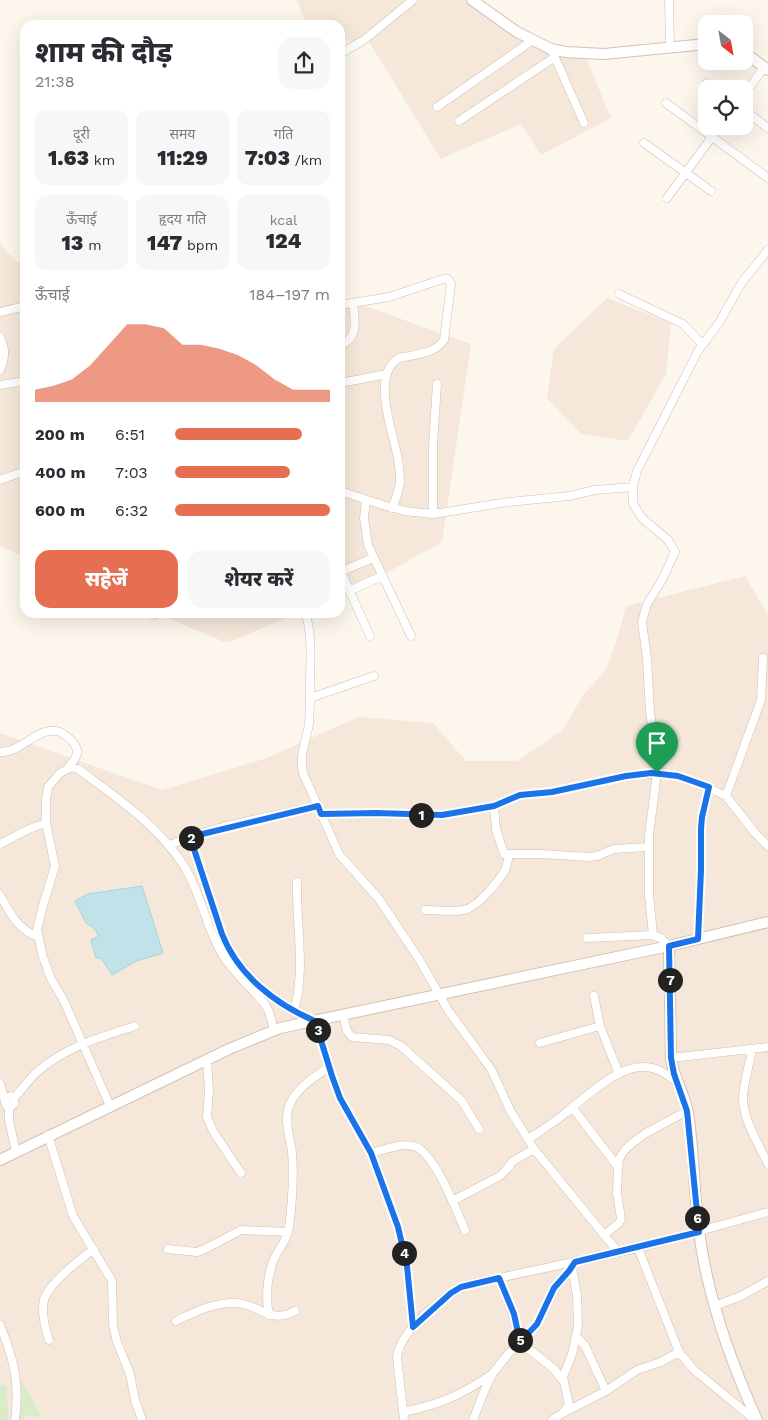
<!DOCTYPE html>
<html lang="hi">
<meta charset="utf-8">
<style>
:root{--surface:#fff;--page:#f7f7f7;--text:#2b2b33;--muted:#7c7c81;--accent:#e76f51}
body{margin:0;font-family:"Work Sans","Noto Sans Devanagari",sans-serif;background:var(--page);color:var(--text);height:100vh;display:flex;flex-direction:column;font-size:19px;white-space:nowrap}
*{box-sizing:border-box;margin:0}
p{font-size:16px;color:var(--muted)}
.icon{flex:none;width:28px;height:28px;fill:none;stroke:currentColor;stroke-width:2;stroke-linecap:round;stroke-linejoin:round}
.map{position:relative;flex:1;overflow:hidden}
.sheet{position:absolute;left:20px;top:20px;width:325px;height:598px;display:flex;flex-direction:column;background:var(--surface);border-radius:15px;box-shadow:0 5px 20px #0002}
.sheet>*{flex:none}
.needle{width:32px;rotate:149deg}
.fabs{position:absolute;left:698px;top:15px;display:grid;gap:10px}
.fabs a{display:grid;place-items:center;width:55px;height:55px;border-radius:10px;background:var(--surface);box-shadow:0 5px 20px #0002;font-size:25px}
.pin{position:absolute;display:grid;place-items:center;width:42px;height:42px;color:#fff;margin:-51px -21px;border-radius:50% 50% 50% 0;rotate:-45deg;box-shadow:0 0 5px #0007}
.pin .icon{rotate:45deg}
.km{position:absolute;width:25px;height:25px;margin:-12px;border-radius:50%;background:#222;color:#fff;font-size:14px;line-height:25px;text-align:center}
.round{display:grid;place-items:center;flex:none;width:52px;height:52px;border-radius:15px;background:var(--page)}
.head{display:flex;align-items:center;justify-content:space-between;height:85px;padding:0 15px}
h1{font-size:28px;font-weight:800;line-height:38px}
.figures{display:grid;grid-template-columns:repeat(3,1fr);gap:8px;height:85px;padding:5px 15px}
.figures div{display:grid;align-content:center;border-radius:12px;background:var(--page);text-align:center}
.figures b{font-size:21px;font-weight:800}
.figures small{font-size:14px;font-weight:400}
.figures p{font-size:14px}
.chart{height:140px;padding:10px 15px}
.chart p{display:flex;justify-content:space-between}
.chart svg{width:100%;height:90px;margin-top:5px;fill:var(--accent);opacity:.7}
.action{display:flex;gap:10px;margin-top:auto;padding:10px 15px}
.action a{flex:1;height:58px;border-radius:15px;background:var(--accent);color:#fff;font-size:20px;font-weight:800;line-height:58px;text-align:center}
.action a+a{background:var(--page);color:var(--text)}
ul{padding:0 15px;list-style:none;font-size:16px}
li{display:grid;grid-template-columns:80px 60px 1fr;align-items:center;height:38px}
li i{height:12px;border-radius:6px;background:var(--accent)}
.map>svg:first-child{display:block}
</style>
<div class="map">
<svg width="768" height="1420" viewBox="0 0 768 1420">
<rect width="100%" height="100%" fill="#fdf6ec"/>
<path fill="#f5e8da" d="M 297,0 L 465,0 L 534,45 L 584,53 L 611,118 L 541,155 L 521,124 L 441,159 L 369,42 L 340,40 L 340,25 L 306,25 Z
M 0,244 L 17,262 L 25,260 L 25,557 L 0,546 Z
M 340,297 L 471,344 L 442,542 L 383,575 L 340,594 Z
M 607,298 L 671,323 L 666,374 L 628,441 L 581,434 L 547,398 L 554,349 Z
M 745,576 L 768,615 L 768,1420 L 0,1420 L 0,733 L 162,790 L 267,758 L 358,717 L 433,723 L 466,761 L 517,761 L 563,730 L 583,695 L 606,670 L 618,636 L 626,606 Z
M 155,613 L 298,613 L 227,643 Z"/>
<path fill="#d8ecc9" d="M 14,1369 L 40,1413 L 41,1417 L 25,1415 L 23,1420 L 12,1420 Z
M 0,1385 L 7,1386 L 8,1420 L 0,1420 Z"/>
<path fill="#bfe3e8" stroke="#a5d3da" d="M 142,886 L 163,953 L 136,961 L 112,975 L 101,958 L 96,958 L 91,940 L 99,936 L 93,927 L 86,923 L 75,901 L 88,894 Z"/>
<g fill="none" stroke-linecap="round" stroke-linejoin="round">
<g stroke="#d1beb0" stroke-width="9">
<path id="street" d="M 669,0 L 670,47
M 553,53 L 584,123
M 340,54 L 364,40 L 413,0
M 707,83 L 715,89
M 744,95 L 764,67
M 666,103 L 768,178
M 437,107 L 533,40
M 744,110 L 768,128
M 459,121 L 555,57
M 644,143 L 711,191
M 667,198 L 720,126
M 619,294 L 683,324 L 702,344
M 340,305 L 389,297 L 443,279 L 448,279 L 451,284 L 444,340 C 433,355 415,354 399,358 C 371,374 392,430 397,454 C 399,463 400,472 400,481 C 399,491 396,499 392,508
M 0,312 L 25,306
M 0,337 C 6,349 5,358 0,370
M 340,346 C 359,337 355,320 353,303
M 340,383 L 387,374
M 0,385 L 25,381
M 0,480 L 25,471
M 340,491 L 386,506 L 405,511 L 433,514 L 508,502 L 569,496 L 595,490 L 633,487
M 366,500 L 364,518 L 368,545 L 411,636
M 433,514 L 433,445 L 437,384
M 340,572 L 373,558
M 341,572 L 370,636
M 349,591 L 382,576
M 305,612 C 313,635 310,661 310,685 C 310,698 310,711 309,724 C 306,741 299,755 303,773 L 339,854 L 379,899 L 419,959 L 448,1010 L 491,1069 L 510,1110 L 534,1149 L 618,1252
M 153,615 L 164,612
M 310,698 L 374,676
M 0,752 C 23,753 43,719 65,735 C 69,738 74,742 76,747 C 80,755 73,761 68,768
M 726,796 L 761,700 L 763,658
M 494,806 L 496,829 L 504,854 L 540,854 L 589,857 L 597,856 L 614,849 L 649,847
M 321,814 L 376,813 L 442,815 L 494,806 L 520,795 L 552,792 L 626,776 L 657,773 L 678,776 L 694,781 L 726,796 L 755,833 L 768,846
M 190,837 L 222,934 L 235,960 L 273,998 L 294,1012 L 315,1021 L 332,1076 L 340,1098 L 371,1153 L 398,1227 L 407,1266 L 413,1327
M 0,844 L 29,829 L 46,823
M 170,845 C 216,825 269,817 318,806
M 0,895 C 10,913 19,931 39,937
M 425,910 C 437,910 451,912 464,910 C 478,907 498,882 505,870 C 507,865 508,860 509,855
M 653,935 L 649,895 L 649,835 L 657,773 L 657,758 L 650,712 L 647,659 L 642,622 L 647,604 L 662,580 L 675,552 L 668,540 L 642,518 L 633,504 L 633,487 L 637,471 L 698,351 L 719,323 L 742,282 L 768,250
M 587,938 L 653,935 L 662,939 L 669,946
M 698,939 L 701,870 L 701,829 L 702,817 L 709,787
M 594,996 L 600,1026 L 619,1074
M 294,1012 C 306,967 296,927 297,882
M 343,1015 L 347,1031 L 352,1037 L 389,1040 L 401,1046 L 461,1100 L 479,1129
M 540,1043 L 600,1026
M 752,1049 C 750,1065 743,1082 743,1099 C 743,1119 759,1145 768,1164
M 671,1058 L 768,1047
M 207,1060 L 209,1091 L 207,1117 L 213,1131 L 241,1173
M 0,1084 L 6,1105 L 12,1106 L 14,1104 L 14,1098 L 11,1096 L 5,1099
M 14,1098 C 22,1090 29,1079 37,1072 C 65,1047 101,1037 135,1026
M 110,1106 L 64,1001 L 51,979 L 43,957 L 37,930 L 42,909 L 55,866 L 46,823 L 46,800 L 48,787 L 60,773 L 72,767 L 78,769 C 117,798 157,824 184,866 C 201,893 206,927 222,954 C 233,972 251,988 265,1004 L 269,1012 L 274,1030
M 9,1107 L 9,1120 L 16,1152
M 572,1107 L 618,1167
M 48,1135 L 73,1216 L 112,1281 L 113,1325 L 117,1342 L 130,1374 L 135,1400 L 142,1420
M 528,1139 C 540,1131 552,1124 563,1115 C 583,1099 616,1067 642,1067 C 656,1066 666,1074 677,1082
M 371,1153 C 383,1150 400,1143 413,1146 C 434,1150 456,1210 465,1230
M 452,1201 L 500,1176 L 506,1170 L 513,1161 L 534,1149
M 604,1235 L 619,1223 L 621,1219 L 617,1193 L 618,1167 L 619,1159 L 624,1151 L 631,1144 L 646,1133 L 687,1111
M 638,1248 L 679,1352 L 693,1369 L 755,1420
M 168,1249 L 197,1252 L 205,1249 L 241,1230 L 288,1232
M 499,1278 L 513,1314 L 520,1342 L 554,1369 L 563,1381
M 715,1306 L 741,1296 L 768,1281
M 269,1315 C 265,1295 267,1277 274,1259 C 280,1246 286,1243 289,1228 C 292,1204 294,1176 292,1152 C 290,1139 285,1124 288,1110 C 292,1091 314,1077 329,1067
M 176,1321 C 195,1312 214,1302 236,1303 C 261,1304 268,1325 295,1311
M 0,1325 C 14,1360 20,1382 15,1420
M 577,1337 L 585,1346 L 606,1391
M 49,1340 C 45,1328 41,1313 44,1300 C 49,1283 79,1260 94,1249
M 403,1412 C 441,1404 460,1396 492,1374
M 565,1412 L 606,1391 L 637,1370 L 661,1362 L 679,1352
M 404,1420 L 397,1357 C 400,1331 446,1291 471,1284 L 638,1248 L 768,1212
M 473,1420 L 486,1387 L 493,1373 L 508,1354 L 537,1324 L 554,1289 L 572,1268 L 575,1262
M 552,1420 L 563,1413 L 569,1405 L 563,1377 L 572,1354 L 578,1326 L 577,1295 L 572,1268"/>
</g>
<g stroke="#d6c0b0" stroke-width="12">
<path id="secondary" d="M 472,0 L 517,32 L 551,49 L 566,52 L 604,54 L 706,44
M 744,52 L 768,70
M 669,946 L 671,1058 C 673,1077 685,1094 688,1113 C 694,1152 694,1192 699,1231 C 707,1296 730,1360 757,1420
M 0,1160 L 229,1049 L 280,1028 L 669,946 L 768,922"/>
</g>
<use href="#street" stroke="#fff" stroke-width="8"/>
<use href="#secondary" stroke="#fff" stroke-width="10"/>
</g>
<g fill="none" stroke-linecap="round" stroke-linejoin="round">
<g stroke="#fff" stroke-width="10">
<path id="route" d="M 651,773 L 678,776 L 709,787 L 702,817 L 701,829 L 701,870 L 698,939 L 669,946 L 671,1058 L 674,1074 L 687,1111 L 699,1232 L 575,1262 L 569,1271 L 554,1288 L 537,1324 L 520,1342 L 514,1314 L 499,1278 L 461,1287 L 451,1293 L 413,1327 L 407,1266 L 398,1227 L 371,1153 L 340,1098 L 332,1076 L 315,1021 C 275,1004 238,975 222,934 L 190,837 L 318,806 L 321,814 L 376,813 L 442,815 L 494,806 L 520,795 L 552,792 L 626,776 Z"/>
</g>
<use href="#route" stroke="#1a73e8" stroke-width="6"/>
</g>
</svg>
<div class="fabs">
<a><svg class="needle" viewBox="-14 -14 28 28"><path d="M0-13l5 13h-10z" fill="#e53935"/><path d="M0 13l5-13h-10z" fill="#7c7c81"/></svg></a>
<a><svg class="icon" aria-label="locate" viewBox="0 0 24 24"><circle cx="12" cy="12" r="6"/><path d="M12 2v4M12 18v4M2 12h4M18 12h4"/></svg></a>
</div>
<div class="pin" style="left:657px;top:773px;background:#1e9e55"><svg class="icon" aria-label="arrive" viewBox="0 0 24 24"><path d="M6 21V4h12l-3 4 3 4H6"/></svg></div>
<b class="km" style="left:421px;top:815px">1</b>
<b class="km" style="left:191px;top:838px">2</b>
<b class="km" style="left:318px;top:1030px">3</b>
<b class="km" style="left:404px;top:1253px">4</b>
<b class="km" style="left:520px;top:1340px">5</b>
<b class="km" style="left:697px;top:1218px">6</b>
<b class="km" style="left:670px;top:980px">7</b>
<section class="sheet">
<div class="head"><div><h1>शाम की दौड़</h1><p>21:38</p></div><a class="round"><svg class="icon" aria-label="share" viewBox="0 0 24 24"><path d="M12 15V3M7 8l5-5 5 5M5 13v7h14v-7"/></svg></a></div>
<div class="figures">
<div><p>दूरी</p><b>1.63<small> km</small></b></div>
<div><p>समय</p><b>11:29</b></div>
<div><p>गति</p><b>7:03<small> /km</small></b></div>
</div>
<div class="figures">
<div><p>ऊँचाई</p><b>13<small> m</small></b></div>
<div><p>हृदय गति</p><b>147<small> bpm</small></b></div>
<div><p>kcal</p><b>124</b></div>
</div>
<div class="chart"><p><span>ऊँचाई</span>184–197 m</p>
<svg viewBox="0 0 160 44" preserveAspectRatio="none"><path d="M0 44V38L10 36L20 33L30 26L40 16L50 6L60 6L70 8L80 16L90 16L100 18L110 21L120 26L130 33L140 38L150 38L160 38V44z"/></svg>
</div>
<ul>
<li><b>200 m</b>6:51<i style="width:82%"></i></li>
<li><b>400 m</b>7:03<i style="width:74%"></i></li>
<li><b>600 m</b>6:32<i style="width:100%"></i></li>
</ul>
<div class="action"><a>सहेजें</a><a>शेयर करें</a></div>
</section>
</div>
